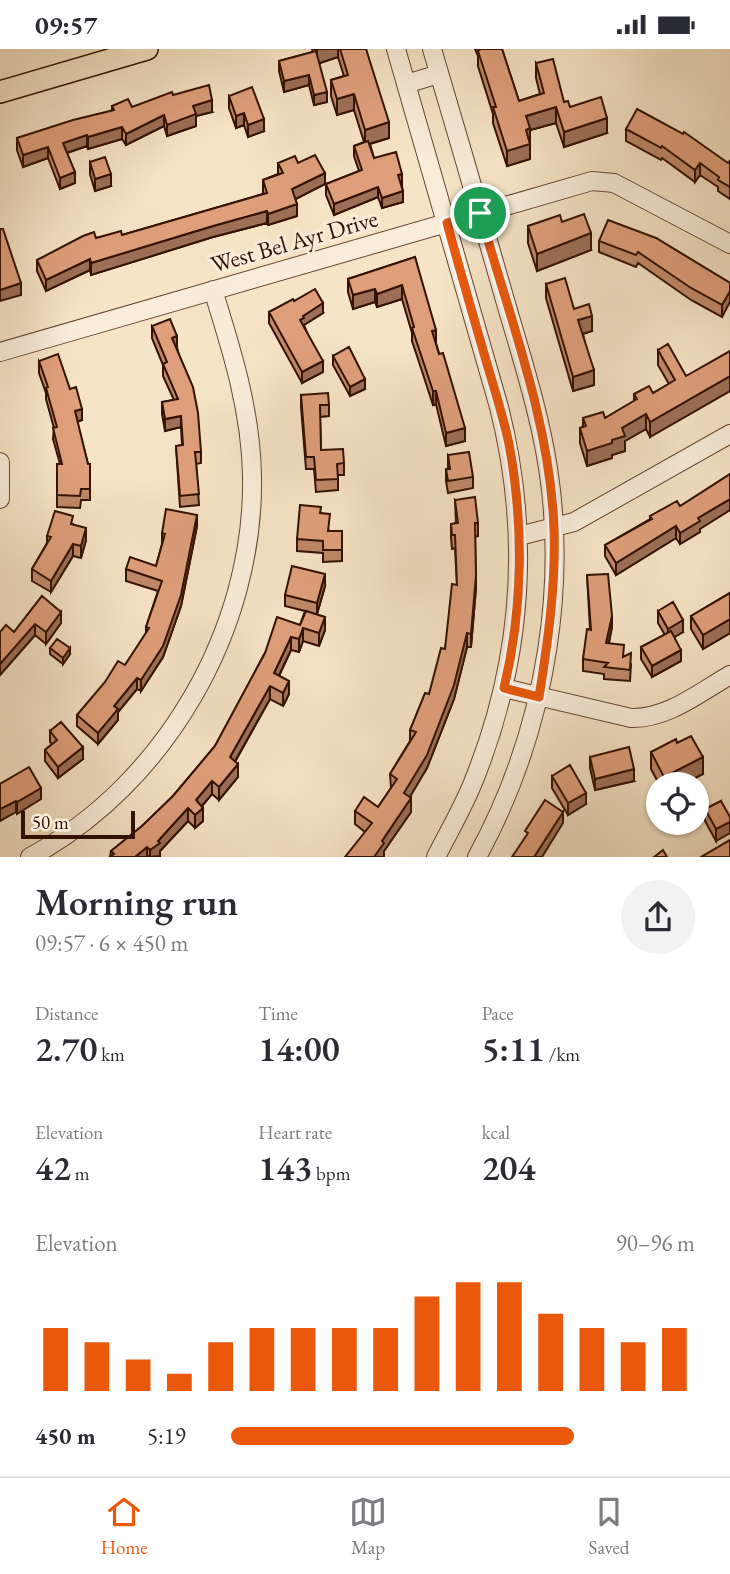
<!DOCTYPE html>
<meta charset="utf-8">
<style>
:root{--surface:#fff;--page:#f2f2f3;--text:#2b2b33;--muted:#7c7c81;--line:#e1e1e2;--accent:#ea580c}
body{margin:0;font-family:"EB Garamond",serif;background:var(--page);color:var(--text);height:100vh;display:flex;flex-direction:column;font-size:26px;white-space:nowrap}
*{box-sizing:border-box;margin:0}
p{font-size:23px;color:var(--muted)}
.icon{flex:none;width:38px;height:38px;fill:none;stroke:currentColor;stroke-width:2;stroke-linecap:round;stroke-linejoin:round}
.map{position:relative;height:808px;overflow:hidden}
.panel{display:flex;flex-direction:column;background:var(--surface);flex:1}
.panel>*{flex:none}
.controls{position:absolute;left:646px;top:723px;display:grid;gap:14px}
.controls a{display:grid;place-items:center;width:63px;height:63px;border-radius:50%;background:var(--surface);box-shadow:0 2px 5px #0004;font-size:35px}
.scale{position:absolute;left:21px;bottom:18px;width:114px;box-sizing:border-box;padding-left:7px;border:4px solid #331104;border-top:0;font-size:19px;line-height:24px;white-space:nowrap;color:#331104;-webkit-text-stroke:5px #f9edda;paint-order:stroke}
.pin{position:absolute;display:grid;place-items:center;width:60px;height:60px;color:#fff;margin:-30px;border:4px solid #fff;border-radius:50%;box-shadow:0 2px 7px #0007}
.round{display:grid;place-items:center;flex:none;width:74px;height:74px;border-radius:37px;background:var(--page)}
.overview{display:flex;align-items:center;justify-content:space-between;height:119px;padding:0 35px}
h1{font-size:38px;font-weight:600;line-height:52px}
.metrics{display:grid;grid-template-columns:repeat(3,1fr);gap:10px;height:119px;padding:7px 35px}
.metrics div{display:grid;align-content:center}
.metrics b{font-size:35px;font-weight:600}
.metrics small{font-size:19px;font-weight:400}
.metrics p{font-size:19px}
.chart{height:196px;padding:14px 35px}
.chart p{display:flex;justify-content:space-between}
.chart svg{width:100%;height:126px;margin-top:7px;stroke:var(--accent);stroke-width:6}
ul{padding:0 35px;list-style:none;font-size:23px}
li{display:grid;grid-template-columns:112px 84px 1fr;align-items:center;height:52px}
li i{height:18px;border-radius:9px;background:var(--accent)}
.status{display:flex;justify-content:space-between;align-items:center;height:49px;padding:0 35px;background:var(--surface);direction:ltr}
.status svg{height:19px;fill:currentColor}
.tabs{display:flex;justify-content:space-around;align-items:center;height:98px;border-top:2px solid var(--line);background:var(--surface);font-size:19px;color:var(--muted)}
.tabs a{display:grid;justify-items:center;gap:4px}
.tabs .active{color:var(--accent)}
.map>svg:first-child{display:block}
</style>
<div class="status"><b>09:57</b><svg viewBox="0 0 49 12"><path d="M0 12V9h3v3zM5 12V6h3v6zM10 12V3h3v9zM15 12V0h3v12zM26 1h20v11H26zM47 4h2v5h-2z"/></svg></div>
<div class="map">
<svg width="730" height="808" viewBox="0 0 730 808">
<rect width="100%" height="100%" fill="#f6e4c6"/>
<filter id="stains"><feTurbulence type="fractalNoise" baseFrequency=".00286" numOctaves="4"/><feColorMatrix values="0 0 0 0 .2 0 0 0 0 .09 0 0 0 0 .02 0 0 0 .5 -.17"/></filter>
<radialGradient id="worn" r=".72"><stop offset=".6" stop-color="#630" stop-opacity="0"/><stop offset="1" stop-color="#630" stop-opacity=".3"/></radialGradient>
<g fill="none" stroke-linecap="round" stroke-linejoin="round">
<g stroke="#644634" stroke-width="20">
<path id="minor" d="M 396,0 L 499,358 C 531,485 523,609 474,731 C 464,757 449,782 436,808
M 432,0 C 456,81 480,163 503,244 C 516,290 531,335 541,382 C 573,524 547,680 477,808
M 406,35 L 439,25
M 0,303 L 592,132 L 614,134 L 730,195
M 0,413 L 0,450
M 519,487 L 574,473 L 730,385
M 504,639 L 631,669 C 667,670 699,644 730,626
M 30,808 C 165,736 255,579 252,427 C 251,362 232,302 213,241"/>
</g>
<g stroke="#331104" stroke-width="24">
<path id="major" d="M 0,43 L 147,0"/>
</g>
<use href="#minor" stroke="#f9edda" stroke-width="18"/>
<use href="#major" stroke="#f6e4c6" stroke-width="21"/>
</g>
<path fill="#c0896a" stroke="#331104" stroke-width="2" d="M 312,0 L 366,0 L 389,89 L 370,95 L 374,109 L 402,136 L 403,153 L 382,159 L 378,148 L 334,166 L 326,146 L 326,135 L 359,122 L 354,107 L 354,97 L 364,93 L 354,61 L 337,66 L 331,47 L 331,31 L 344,27 L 338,8 L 319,14 L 327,53 L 314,56 L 309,36 L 284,43 L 279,22 L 279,12 L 313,3 Z
M 475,0 L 502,0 L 519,52 L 540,45 L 536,29 L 536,14 L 564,53 L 607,84 L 564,98 L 556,74 L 530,81 L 530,110 L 507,117 L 493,74 L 493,65 L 478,17 L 478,7 Z
M 173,46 L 212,63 L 196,67 L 196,77 L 167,87 L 164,77 L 126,96 L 122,90 L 88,100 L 87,97 L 67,104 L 75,134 L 60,140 L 48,109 L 23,118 L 17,101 L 17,89 L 112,62 L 112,57 L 132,58 Z
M 229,47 L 264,82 L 248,88 L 244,76 L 236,79 L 229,59 Z
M 626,80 L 728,114 L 730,112 L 730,150 L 718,142 L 718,138 L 700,126 L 695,133 L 662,109 L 661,111 L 626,92 Z
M 90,113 L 111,137 L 95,142 L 90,125 Z
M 278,114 L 298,114 L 325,135 L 295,150 L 297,167 L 268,176 L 267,174 L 213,188 L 91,226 L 90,221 L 46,242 L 37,222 L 37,211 L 96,189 L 122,186 L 263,145 L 263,131 L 278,125 Z
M 562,173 L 591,201 L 537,222 L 528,194 L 528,177 Z
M 656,189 L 730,234 L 722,268 L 691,251 L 638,214 L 636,218 L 599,203 L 599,192 Z
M 415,208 L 436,294 L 465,392 L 446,397 L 436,355 L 433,356 L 418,310 L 412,292 L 412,284 L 402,250 L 377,258 L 375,253 L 353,260 L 348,243 L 348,230 Z
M 546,235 L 574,260 L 592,282 L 583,285 L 594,336 L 573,342 L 546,249 Z
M 294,252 L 323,264 L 304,276 L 323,323 L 302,334 L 269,274 L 269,263 Z
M 152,277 L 177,298 L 201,403 L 201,414 L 196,415 L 199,456 L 180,458 L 176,397 L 182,396 L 181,378 L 165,382 L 162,365 L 162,353 L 174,351 L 163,327 L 163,316 L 152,289 Z
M 658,301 L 686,327 L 650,388 L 646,380 L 625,392 L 625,402 L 612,406 L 612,409 L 587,417 L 580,394 L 580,379 L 583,378 L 583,369 L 605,369 L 634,352 L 634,345 L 653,344 L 669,335 L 658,316 Z
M 333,307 L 365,340 L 350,347 L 333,316 Z
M 39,312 L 82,371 L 77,373 L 88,415 L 90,415 L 90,451 L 81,451 L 80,459 L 57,458 L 57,415 L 60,415 L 53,390 L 54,379 L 46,350 L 46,344 L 39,324 Z
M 301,346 L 329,356 L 329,367 L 320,368 L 321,401 L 344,414 L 344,426 L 338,426 L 338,441 L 316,443 L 314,420 L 306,420 L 301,358 Z
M 448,406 L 473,428 L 473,439 L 448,444 L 446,432 L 446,420 L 448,420 Z
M 455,451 L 478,474 L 478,487 L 475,488 L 476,539 L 471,598 L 467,598 L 454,650 L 427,719 L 409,748 L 411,763 L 384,802 L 384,808 L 365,783 L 355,775 L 355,762 L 378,758 L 391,739 L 390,725 L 410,692 L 410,681 L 429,645 L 445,600 L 457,536 L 455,499 L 452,500 L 451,488 L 451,475 L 456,474 Z
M 680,457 L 700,480 L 700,483 L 680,495 L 676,489 L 616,526 L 605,507 L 605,496 L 650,470 L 650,467 Z
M 321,464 L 329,482 L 342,482 L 342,512 L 323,513 L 323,504 L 297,502 L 297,490 Z
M 73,475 L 86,491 L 81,509 L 73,507 L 51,543 L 32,532 L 32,520 L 47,494 L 47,487 Z
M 197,477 L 181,557 L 163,608 L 141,642 L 137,640 L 118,663 L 118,671 L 98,695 L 77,677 L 77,666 L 125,616 L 146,585 L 146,578 L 158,542 L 126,532 L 126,520 L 156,517 L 162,495 L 162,484 Z
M 587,526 L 612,578 L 609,594 L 624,607 L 631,615 L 630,632 L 604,630 L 604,625 L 583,622 L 583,610 L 590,580 Z
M 325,537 L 317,565 L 325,581 L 319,597 L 303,592 L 299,603 L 291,601 L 279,627 L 289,645 L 283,657 L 270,650 L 235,713 L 238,728 L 219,751 L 212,745 L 202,757 L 203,772 L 195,779 L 188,772 L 160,802 L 160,807 L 110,808 L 111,802 L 142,777 L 173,747 L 215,697 L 265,604 L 300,576 L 305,562 L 285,557 L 285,546 Z
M 730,544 L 730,584 L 703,600 L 691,580 L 691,567 Z
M 42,547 L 61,574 L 46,595 L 35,586 L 0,626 L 0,583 L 14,583 Z
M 658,562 L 683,583 L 674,588 L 681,612 L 652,628 L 641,610 L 641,598 L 665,586 L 658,574 Z
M 50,599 L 70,605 L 63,615 L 50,605 Z
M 50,682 L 83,710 L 58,729 L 45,712 L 45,701 L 52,695 L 50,693 Z
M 677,694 L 703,725 L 684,735 L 659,735 L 651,720 L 651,703 Z
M 590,708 L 634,732 L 595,741 L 590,719 Z
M 552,727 L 586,755 L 568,766 L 552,739 Z
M 721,752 L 716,792 L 705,772 L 705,760 Z"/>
<path fill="#9c6f56" stroke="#331104" stroke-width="2" d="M 317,0 L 338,0 L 338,8 L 317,15 Z
M 309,26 L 309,36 L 284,43 L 284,32 Z
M 327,43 L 327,53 L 314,56 L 314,46 Z
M 354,45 L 354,61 L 337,66 L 337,50 Z
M 212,51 L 212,63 L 196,67 L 196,77 L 167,87 L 167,76 L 193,57 Z
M 556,58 L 556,74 L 530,81 L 530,110 L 507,117 L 507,102 L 526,67 Z
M 244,64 L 244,76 L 236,79 L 236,67 Z
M 164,66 L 164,77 L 126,96 L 126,85 Z
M 607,69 L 607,84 L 564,98 L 564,83 Z
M 264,70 L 264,82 L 248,88 L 248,76 Z
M 389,73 L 389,89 L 365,96 L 365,81 Z
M 122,78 L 122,90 L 88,100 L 88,88 Z
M 87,86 L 87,97 L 63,105 L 63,94 Z
M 48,98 L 48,109 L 23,118 L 23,106 Z
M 700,114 L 700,126 L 695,133 L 695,121 Z
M 75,123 L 75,134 L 60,140 L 60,129 Z
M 325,124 L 325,135 L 292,152 L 292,140 Z
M 111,125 L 111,137 L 95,142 L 95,130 Z
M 402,125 L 402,136 L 398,137 L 398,126 Z
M 378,138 L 378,148 L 334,166 L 334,155 Z
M 403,142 L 403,153 L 382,159 L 382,149 Z
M 297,155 L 297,167 L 268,176 L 268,165 Z
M 267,162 L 267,174 L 213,188 L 91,226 L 91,214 L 213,177 Z
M 591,184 L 591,201 L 537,222 L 537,205 Z
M 90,210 L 90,221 L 46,242 L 46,231 Z
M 21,234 L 21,246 L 0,252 L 0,241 Z
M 402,236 L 402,250 L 377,258 L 377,245 Z
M 375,240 L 375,253 L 353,260 L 353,246 Z
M 730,242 L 730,253 L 722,268 L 722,256 Z
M 323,254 L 323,264 L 304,276 L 304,280 L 300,271 L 303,267 Z
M 592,267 L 592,282 L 578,286 L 578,271 Z
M 436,281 L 436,294 L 432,295 L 432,282 Z
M 177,287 L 177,298 L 172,300 L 172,289 Z
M 323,312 L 323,323 L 302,334 L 302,323 Z
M 594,321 L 594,336 L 573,342 L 573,328 Z
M 730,327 L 730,342 L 650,388 L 650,373 Z
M 365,330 L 365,340 L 350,347 L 350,338 Z
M 433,342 L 436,342 L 436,355 L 433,356 Z
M 82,360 L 82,371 L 75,373 L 75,362 Z
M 646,365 L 646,380 L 625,392 L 625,402 L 612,406 L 612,409 L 587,417 L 587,402 L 612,391 L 622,379 Z
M 181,367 L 181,378 L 165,382 L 165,370 Z
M 465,379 L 465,392 L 446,397 L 446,384 Z
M 730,450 L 730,461 L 700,480 L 700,483 L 680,495 L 680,484 L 698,469 Z
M 197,466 L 197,477 L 181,557 L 163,608 L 141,642 L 141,631 Z
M 676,477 L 676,489 L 616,526 L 616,514 Z
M 86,479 L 86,491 L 81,509 L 81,497 Z
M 73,495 L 73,507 L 51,543 L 51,532 Z
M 325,525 L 325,537 L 317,565 L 317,554 Z
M 476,526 L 476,539 L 471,598 L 471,585 Z
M 61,563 L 61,574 L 46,595 L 46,583 Z
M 612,567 L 612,578 L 606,606 L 606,594 Z
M 325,568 L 325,581 L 319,597 L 319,584 Z
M 730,570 L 730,584 L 703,600 L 703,586 Z
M 683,571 L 683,583 L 668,592 L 668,580 Z
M 35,575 L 35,586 L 0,626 L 0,615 Z
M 303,579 L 303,592 L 299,603 L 299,590 Z
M 467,584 L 467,598 L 454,650 L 427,719 L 404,758 L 404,744 Z
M 291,588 L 291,601 L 274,637 L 274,624 Z
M 70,599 L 70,605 L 63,615 L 63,609 Z
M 681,601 L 681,612 L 652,628 L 652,617 Z
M 137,629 L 137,640 L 118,663 L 118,671 L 98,695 L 98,684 L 114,657 Z
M 289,632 L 289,645 L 283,657 L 283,644 Z
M 270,637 L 270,650 L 230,721 L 230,708 Z
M 83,698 L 83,710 L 58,729 L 58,718 Z
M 703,708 L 703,725 L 684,735 L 664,735 L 664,728 Z
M 238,715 L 238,728 L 219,751 L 219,738 Z
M 634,720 L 634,732 L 595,741 L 595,730 Z
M 212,732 L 212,745 L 196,764 L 196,751 Z
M 41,739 L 41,750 L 17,765 L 17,753 Z
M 586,744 L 586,755 L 568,766 L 568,754 Z
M 411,749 L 411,763 L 384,802 L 384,808 L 374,808 L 382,792 Z
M 16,752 L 16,763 L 0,772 L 0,760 Z
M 188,759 L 188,772 L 160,802 L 160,807 L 150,808 L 150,801 L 158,792 Z
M 203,759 L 203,772 L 195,779 L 195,766 Z
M 563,763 L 563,774 L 542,808 L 534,808 Z
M 730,773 L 730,784 L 716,792 L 716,780 Z
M 147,798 L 147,808 L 135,808 Z"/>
<path fill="#df9f7b" stroke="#331104" stroke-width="2" d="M 340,0 L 366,0 L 389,73 L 365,81 L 354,45 L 337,50 L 331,31 L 348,26 Z
M 481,0 L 502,0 L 519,52 L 544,44 L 536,14 L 553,10 L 564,53 L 568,52 L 570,58 L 601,48 L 607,69 L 564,83 L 556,58 L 526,67 L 530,79 L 526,81 L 530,95 L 507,102 L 493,58 L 496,58 L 478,2 Z
M 316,2 L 327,43 L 314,46 L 309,26 L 284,32 L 279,12 Z
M 209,36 L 212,51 L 193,57 L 196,65 L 167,76 L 164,66 L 126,85 L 122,78 L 88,88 L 87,86 L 63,94 L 75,123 L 60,129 L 48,98 L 23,106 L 17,89 L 73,71 L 114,61 L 112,57 L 128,50 L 132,58 L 172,43 L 173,46 Z
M 252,38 L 264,70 L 248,76 L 244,64 L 236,67 L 229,47 Z
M 637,60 L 683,85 L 684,83 L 728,114 L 730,112 L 730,138 L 718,131 L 719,128 L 700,114 L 695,121 L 662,97 L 661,99 L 626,80 Z
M 368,92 L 374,109 L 396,103 L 402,125 L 398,126 L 403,142 L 382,149 L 378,138 L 334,155 L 326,135 L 362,121 L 354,97 Z
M 315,106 L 325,124 L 292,140 L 297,155 L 268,165 L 267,162 L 213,177 L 91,214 L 90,210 L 46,231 L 37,211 L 83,187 L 94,183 L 96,189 L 121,182 L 122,186 L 267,144 L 263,131 L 283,124 L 278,114 L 295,107 L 298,114 Z
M 105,108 L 111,125 L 95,130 L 90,113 Z
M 584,165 L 591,184 L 537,205 L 528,177 L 560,166 L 562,173 Z
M 608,171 L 656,189 L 730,234 L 730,242 L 722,256 L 691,239 L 638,203 L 636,206 L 599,192 Z
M 0,180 L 3,180 L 21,234 L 0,241 Z
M 415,208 L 436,281 L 432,282 L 439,305 L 443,304 L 465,379 L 446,384 L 436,342 L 433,342 L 412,279 L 414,278 L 402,236 L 377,245 L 375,240 L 353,246 L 348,230 Z
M 565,229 L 574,260 L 589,255 L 592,267 L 578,271 L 594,321 L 573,328 L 546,235 Z
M 315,240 L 323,254 L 303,267 L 304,269 L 300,271 L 323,312 L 302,323 L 269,263 L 293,250 L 294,252 Z
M 170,270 L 177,287 L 172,289 L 193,338 L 198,364 L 201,403 L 195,403 L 199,445 L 180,447 L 176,397 L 183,396 L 181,367 L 165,370 L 162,353 L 178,350 L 163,315 L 167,313 L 152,277 Z
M 668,295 L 686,327 L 730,302 L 730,327 L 650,373 L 646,365 L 622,379 L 625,387 L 612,391 L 612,394 L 587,402 L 580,379 L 586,377 L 583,369 L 603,363 L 605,369 L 637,350 L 634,345 L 649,337 L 653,344 L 675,331 L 658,301 Z
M 349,298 L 365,330 L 350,338 L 333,307 Z
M 58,305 L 70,340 L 76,338 L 82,360 L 75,362 L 88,415 L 90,415 L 90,440 L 81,440 L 80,447 L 57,446 L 57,415 L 62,415 L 53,379 L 57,378 L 46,339 L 48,338 L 39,312 Z
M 328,344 L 329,356 L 320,356 L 321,401 L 343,400 L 344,414 L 337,415 L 338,430 L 316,431 L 314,408 L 306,408 L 301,346 Z
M 469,403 L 473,428 L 448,432 L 446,420 L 450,420 L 448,406 Z
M 730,425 L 730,450 L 698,469 L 700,472 L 680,484 L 676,477 L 616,514 L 605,496 L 652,470 L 650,467 L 677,452 L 680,457 Z
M 475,448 L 478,474 L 475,474 L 476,526 L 471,585 L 467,584 L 454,636 L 427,706 L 404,744 L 411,749 L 382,792 L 384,794 L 374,808 L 345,808 L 372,774 L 355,762 L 364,748 L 378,758 L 397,730 L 390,725 L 416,683 L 410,681 L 425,644 L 429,645 L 441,599 L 445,600 L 452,535 L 457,536 L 455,486 L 452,486 L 451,475 L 458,474 L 455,451 Z
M 300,456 L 321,458 L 320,464 L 330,465 L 328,482 L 342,482 L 342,501 L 323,501 L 323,492 L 297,490 Z
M 166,460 L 197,466 L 181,546 L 163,597 L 141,631 L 137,629 L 114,657 L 118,660 L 98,684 L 77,666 L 105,633 L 118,612 L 125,616 L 149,579 L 146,578 L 162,532 L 126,520 L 130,508 L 156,517 L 165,485 L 162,484 Z
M 55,462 L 73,467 L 71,475 L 86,479 L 81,497 L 73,495 L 51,532 L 32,520 L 51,488 L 47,487 Z
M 292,517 L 325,525 L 317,554 L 285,546 Z
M 608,525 L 612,567 L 606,594 L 624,596 L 623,608 L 631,604 L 630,621 L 604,618 L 608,614 L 583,610 L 587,580 L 591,581 L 587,526 Z
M 730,544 L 730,570 L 703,586 L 691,567 Z
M 42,547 L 61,563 L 46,583 L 35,575 L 0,615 L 0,583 L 6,576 L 14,583 Z
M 673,553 L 683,571 L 668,580 L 658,562 Z
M 306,562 L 325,568 L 319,584 L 303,579 L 299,590 L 291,588 L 274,624 L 289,632 L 283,644 L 270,637 L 230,708 L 238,715 L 219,738 L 212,732 L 196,751 L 203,759 L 195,766 L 188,759 L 158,792 L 160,794 L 150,801 L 147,798 L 135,808 L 110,808 L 114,805 L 111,802 L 142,777 L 173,747 L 215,697 L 265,604 L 277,568 L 300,576 Z
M 671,582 L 681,601 L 652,617 L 641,598 Z
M 57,590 L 70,599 L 63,609 L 50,599 Z
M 61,673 L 83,698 L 58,718 L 45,701 L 57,691 L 50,682 Z
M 691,687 L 703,708 L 664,728 L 651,703 L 676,690 L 677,694 Z
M 629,698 L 634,720 L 595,730 L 590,708 Z
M 570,716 L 586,744 L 568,754 L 552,727 Z
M 29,718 L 41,739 L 17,753 L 16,752 L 0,760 L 0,735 Z
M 545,751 L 563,763 L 534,808 L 512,808 L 528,784 L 525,782 Z
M 721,752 L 730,768 L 730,773 L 716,780 L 705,760 Z
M 730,791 L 730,808 L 701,808 Z
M 663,801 L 667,808 L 654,808 Z"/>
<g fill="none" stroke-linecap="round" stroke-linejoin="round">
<g stroke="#fff" stroke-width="14">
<path id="route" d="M 480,164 C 509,267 550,372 554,479 C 556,536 548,592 539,648 L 504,639 C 523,560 524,475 509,395 C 503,366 493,336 485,308 C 472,263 459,218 447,174 Z"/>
</g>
<use href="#route" stroke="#ea580c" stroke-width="9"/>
</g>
<g text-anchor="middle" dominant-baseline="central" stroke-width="6" stroke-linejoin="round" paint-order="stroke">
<g font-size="24" fill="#331104" stroke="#f9edda">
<text transform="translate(294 192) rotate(-16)">West Bel Ayr Drive</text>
</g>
</g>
<rect width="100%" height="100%" filter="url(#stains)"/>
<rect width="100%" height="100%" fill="url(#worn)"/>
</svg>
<div class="controls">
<a><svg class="icon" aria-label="locate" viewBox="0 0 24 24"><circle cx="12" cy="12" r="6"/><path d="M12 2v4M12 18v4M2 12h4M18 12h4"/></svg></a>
</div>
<div class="scale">50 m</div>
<div class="pin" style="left:480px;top:164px;background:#1e9e55"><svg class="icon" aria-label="arrive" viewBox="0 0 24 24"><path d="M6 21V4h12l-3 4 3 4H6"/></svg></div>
</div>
<section class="panel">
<div class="overview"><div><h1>Morning run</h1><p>09:57 · 6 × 450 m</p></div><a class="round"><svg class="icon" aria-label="share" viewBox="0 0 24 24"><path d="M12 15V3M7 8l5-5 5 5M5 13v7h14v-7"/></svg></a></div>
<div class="metrics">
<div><p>Distance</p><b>2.70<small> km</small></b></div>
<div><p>Time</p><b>14:00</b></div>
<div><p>Pace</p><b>5:11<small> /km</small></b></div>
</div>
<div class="metrics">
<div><p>Elevation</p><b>42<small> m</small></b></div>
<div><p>Heart rate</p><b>143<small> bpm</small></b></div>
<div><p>kcal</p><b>204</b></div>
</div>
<div class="chart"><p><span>Elevation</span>90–96 m</p>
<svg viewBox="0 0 160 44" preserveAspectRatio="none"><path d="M5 44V22M15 44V27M25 44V33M35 44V38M45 44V27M55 44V22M65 44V22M75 44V22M85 44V22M95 44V11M105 44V6M115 44V6M125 44V17M135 44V22M145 44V27M155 44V22"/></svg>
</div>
<ul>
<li><b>450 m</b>5:19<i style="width:74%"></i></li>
</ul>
</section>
<nav class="tabs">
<a class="active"><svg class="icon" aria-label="home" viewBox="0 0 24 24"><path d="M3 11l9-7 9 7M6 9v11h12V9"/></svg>Home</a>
<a><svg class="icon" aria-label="map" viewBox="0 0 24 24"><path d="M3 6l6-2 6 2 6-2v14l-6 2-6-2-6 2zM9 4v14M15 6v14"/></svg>Map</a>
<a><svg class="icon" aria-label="saved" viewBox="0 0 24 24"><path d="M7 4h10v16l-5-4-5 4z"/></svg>Saved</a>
</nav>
